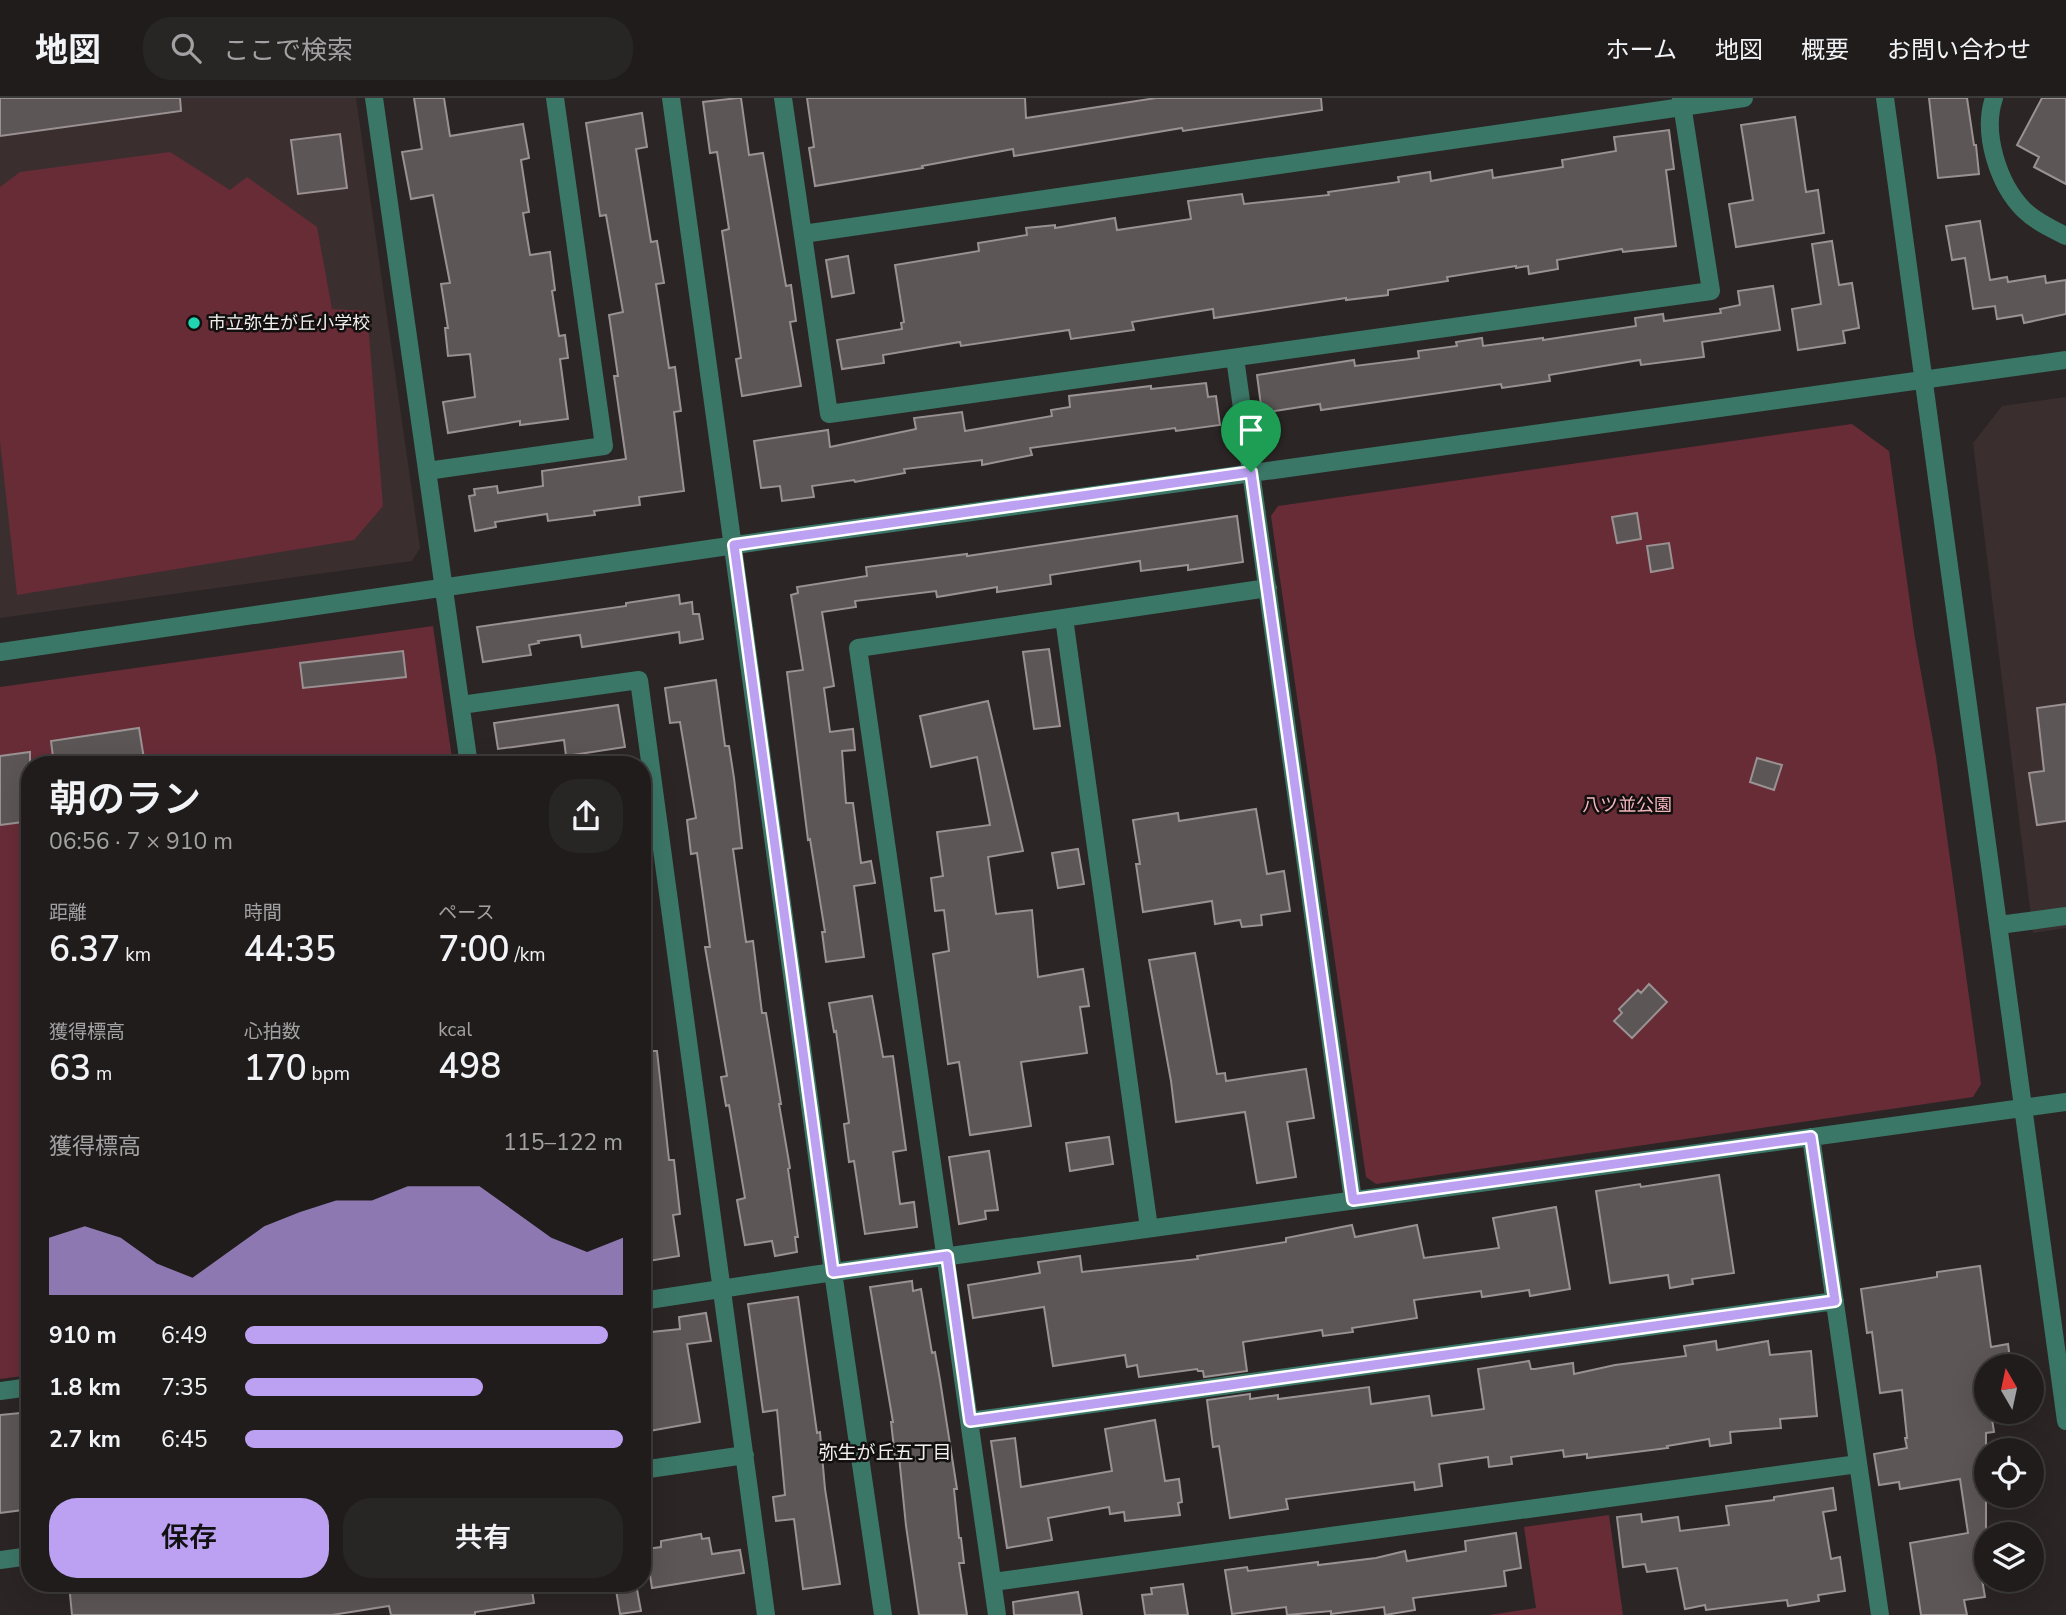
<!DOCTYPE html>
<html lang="ja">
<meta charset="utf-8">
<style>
:root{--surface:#201c1c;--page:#282525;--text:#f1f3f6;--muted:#a2a1a3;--line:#3d3a3b;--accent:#bca0f2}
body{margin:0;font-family:"Nunito Sans","Noto Sans JP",sans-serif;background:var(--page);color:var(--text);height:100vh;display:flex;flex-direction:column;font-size:26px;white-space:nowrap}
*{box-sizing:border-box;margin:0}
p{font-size:23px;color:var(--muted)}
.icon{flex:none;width:38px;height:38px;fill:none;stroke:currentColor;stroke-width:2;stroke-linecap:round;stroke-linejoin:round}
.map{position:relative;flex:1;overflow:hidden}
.details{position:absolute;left:21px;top:658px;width:630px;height:836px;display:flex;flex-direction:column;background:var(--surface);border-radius:28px;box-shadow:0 7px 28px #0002,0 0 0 2px var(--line)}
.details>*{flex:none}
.needle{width:46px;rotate:351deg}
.controls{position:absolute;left:1974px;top:1256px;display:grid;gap:14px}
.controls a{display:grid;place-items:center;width:70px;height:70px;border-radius:50%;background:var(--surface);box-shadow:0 7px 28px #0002,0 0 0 2px var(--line);font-size:35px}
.pin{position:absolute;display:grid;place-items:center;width:60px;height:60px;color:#fff;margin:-72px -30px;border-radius:50% 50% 50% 0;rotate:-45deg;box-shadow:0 0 7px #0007}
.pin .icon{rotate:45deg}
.round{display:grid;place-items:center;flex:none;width:74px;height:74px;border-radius:28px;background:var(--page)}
.head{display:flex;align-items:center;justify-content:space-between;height:119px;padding:0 28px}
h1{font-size:38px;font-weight:600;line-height:52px}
.metrics{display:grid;grid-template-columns:repeat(3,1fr);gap:10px;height:119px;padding:7px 28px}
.metrics div{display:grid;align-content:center}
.metrics b{font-size:35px;font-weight:600}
.metrics small{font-size:19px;font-weight:400}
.metrics p{font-size:19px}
.chart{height:196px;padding:14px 28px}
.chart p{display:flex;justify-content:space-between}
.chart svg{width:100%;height:126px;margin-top:7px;fill:var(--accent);opacity:.7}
.cta{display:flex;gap:14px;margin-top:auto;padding:14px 28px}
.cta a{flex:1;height:80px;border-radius:28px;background:var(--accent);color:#111;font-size:28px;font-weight:600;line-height:80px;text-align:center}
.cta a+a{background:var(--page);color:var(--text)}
ul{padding:0 28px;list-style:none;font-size:23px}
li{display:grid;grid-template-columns:112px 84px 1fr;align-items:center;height:52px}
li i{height:18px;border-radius:9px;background:var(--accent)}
header{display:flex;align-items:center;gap:42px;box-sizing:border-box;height:98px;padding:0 35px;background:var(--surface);border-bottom:2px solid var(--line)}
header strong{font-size:33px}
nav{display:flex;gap:38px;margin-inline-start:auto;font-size:24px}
.search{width:490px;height:63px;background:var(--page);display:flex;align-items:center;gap:18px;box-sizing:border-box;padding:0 24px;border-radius:28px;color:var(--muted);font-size:26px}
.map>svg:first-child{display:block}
</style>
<header>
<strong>地図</strong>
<div class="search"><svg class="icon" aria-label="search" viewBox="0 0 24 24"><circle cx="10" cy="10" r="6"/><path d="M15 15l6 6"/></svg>ここで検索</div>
<nav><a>ホーム</a><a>地図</a><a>概要</a><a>お問い合わせ</a></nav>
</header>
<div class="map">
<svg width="2066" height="1517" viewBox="0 0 2066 1517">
<rect width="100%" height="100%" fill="#2b2525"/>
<path fill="#3b2e2f" d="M 0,0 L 356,0 L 420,450 L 412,463 L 0,520 Z
M 2066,299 L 2066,830 L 2033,835 L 1973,345 L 2002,308 Z"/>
<path fill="#682c37" d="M 170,54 L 230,92 L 247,79 L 317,129 L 332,211 L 367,213 L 383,408 L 354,442 L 17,497 L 0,343 L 0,89 L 20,74 Z
M 1852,326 L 1889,353 L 1915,541 L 1936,659 L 1981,986 L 1973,999 L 1376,1086 L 1366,1079 L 1271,418 L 1278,408 Z
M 433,528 L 453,667 L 30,667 L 30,1277 L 0,1281 L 0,589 Z
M 1609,1417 L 1623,1517 L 1489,1517 L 1536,1510 L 1524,1429 Z"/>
<path fill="#5d5656" stroke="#9a9192" stroke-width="2" d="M 0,0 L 180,0 L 181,13 L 0,38 Z
M 414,0 L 444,0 L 450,38 L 523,26 L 529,60 L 521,62 L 529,114 L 523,115 L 530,157 L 550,154 L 555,192 L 552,193 L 559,238 L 565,237 L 568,260 L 560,261 L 568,321 L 520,327 L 520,323 L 448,335 L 443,304 L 475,299 L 470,256 L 448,258 L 445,230 L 448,230 L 441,186 L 450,185 L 433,97 L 411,101 L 402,54 L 422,51 Z
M 738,0 L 741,0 L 749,57 L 763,55 L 786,188 L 791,187 L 796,223 L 790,224 L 801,288 L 742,298 L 736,261 L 741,260 L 722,133 L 729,131 L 717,54 L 710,55 L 703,4 Z
M 807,0 L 1025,0 L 1026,20 L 1156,0 L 1321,0 L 1322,12 L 1183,33 L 1182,30 L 1014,58 L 1013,51 L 922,68 L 923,70 L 815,88 L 809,50 L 814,49 Z
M 1929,0 L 1967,0 L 1974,47 L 1976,47 L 1979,76 L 1938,80 Z
M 2042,0 L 2066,0 L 2066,86 L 2034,69 L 2039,59 L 2017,47 Z
M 642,15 L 647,49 L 636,51 L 651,144 L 657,143 L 664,185 L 656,186 L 669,270 L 675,269 L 681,313 L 674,314 L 684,393 L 639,399 L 640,407 L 594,413 L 595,417 L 548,423 L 547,416 L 495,424 L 496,429 L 475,433 L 469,398 L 475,397 L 474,391 L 497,388 L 498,395 L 543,388 L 542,373 L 626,361 L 614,278 L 618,278 L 609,217 L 623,214 L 606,117 L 600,118 L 586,25 Z
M 1795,19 L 1806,94 L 1818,92 L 1824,135 L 1736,149 L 1729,106 L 1753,102 L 1741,27 Z
M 1669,32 L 1674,71 L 1666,72 L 1676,148 L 1623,154 L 1622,151 L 1557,162 L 1558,171 L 1529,176 L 1528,168 L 1516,170 L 1516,168 L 1447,179 L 1448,183 L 1388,192 L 1388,197 L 1346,202 L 1346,200 L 1214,220 L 1213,211 L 1132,224 L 1134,232 L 1071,241 L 1069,232 L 961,248 L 960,244 L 883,257 L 884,265 L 842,271 L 837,242 L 902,231 L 901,225 L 904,224 L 895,167 L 979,153 L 978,145 L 1027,137 L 1026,130 L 1055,127 L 1055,130 L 1115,120 L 1117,132 L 1191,121 L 1188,103 L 1242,96 L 1244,106 L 1329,97 L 1328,94 L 1399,84 L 1398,79 L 1430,74 L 1431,83 L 1492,72 L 1493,80 L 1563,69 L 1562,62 L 1616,53 L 1614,39 Z
M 340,36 L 347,90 L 298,96 L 291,42 Z
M 1980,123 L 1990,182 L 2007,179 L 2008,184 L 2045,178 L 2046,185 L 2066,182 L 2066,216 L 2024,225 L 2022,217 L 1997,221 L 1995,208 L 1973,211 L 1965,160 L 1952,162 L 1946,128 Z
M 1832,143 L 1839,187 L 1852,185 L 1859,230 L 1843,233 L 1845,245 L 1798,252 L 1792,211 L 1821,206 L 1812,146 Z
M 848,158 L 854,195 L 832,199 L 826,162 Z
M 1773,188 L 1780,232 L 1702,244 L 1704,259 L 1641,267 L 1640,262 L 1549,277 L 1550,283 L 1502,290 L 1501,286 L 1321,312 L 1320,306 L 1262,315 L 1257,277 L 1354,262 L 1355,268 L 1419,260 L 1418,253 L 1457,248 L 1456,244 L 1482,240 L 1483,248 L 1543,240 L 1543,242 L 1636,228 L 1635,220 L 1663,216 L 1664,223 L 1721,215 L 1720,211 L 1740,207 L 1738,193 Z
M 1206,285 L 1208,299 L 1216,298 L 1220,327 L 1176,333 L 1175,330 L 1030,350 L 1032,357 L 982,367 L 982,362 L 904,371 L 905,375 L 855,384 L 854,382 L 812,388 L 814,399 L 782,403 L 780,388 L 761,390 L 754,343 L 828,332 L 830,349 L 916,331 L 914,320 L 962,314 L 965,333 L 1052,318 L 1051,312 L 1070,309 L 1069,298 L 1151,288 L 1151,291 Z
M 1637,415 L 1641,441 L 1617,445 L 1612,419 Z
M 1237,418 L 1243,464 L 1188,472 L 1188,467 L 1141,473 L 1140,463 L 1050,477 L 1051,486 L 997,494 L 997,489 L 937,499 L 936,493 L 855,503 L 856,509 L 822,514 L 834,588 L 824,590 L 830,634 L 853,631 L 855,652 L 842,653 L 846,705 L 853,705 L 861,765 L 871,763 L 875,785 L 854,788 L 864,859 L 826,864 L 822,834 L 825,834 L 810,741 L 808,742 L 787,574 L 803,572 L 791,497 L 798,495 L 797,489 L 867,478 L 866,469 L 967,456 L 967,458 Z
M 1669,445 L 1673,470 L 1651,474 L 1647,448 Z
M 679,497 L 680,506 L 692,504 L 693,516 L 699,516 L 703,541 L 680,545 L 679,534 L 582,549 L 580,537 L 538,543 L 539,545 L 529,547 L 531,557 L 483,564 L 477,529 L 626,508 L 626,505 Z
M 1049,551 L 1060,628 L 1034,631 L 1023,554 Z
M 403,553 L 406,579 L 303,590 L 300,565 Z
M 716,582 L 725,648 L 729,648 L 734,680 L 742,750 L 733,751 L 746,844 L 753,843 L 762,915 L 766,915 L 781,1006 L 779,1006 L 790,1070 L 788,1071 L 798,1139 L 795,1139 L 797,1154 L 775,1158 L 772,1143 L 745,1147 L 737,1102 L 745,1100 L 729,1007 L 726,1008 L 721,979 L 727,978 L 705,849 L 710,849 L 697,755 L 691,756 L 687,722 L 696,720 L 680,624 L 670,625 L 665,590 Z
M 988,603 L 1023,753 L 988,759 L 996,816 L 1032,812 L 1038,879 L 1083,871 L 1089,908 L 1080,909 L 1087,955 L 1021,964 L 1031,1028 L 970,1037 L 959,964 L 948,966 L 933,856 L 949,853 L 944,812 L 935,813 L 931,780 L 943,778 L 937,734 L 990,727 L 977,659 L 931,669 L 920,618 Z
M 2066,606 L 2066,723 L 2037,727 L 2029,675 L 2044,673 L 2037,610 Z
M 618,607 L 625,649 L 566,658 L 564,642 L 498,651 L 494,625 Z
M 139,630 L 145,667 L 54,667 L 51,643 Z
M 30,654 L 30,723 L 0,727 L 0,658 Z
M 1757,660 L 1782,667 L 1774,692 L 1750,684 Z
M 1256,711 L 1267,776 L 1284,773 L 1290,813 L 1261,817 L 1262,827 L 1242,829 L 1240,822 L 1215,826 L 1212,803 L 1143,814 L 1136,766 L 1140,766 L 1133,722 L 1178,715 L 1179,723 Z
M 1078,751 L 1084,786 L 1058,790 L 1052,755 Z
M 1195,855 L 1217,976 L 1225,975 L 1226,983 L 1306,971 L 1314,1020 L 1287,1024 L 1296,1079 L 1257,1085 L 1245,1014 L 1176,1024 L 1171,983 L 1149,862 Z
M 1649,886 L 1667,904 L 1632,940 L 1614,923 L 1622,915 L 1619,911 L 1638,892 L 1641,895 Z
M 872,898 L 883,959 L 893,958 L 906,1052 L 893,1054 L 900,1106 L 914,1104 L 917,1129 L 865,1136 L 854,1063 L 849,1064 L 844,1026 L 849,1025 L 836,933 L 834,934 L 829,905 Z
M 642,953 L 657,953 L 669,1062 L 674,1062 L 680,1116 L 673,1117 L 679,1158 L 642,1164 Z
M 1109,1039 L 1113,1066 L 1070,1073 L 1066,1045 Z
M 989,1053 L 998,1112 L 985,1113 L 986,1121 L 959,1126 L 949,1059 Z
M 1719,1077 L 1734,1175 L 1692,1181 L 1693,1186 L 1670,1190 L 1668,1177 L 1610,1185 L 1596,1093 L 1640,1086 L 1641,1089 Z
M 1556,1109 L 1570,1191 L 1530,1198 L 1529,1192 L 1482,1199 L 1481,1193 L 1414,1202 L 1417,1220 L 1352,1230 L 1353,1234 L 1323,1238 L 1322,1232 L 1243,1244 L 1247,1273 L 1204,1279 L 1203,1273 L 1198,1273 L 1197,1271 L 1139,1279 L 1137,1267 L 1127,1269 L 1125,1257 L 1053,1268 L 1044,1209 L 973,1220 L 968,1187 L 1040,1175 L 1038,1164 L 1080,1158 L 1082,1174 L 1198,1161 L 1197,1158 L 1286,1144 L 1286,1140 L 1352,1127 L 1355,1139 L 1417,1127 L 1424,1160 L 1499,1150 L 1493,1120 Z
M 1980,1168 L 1991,1249 L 2008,1246 L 2011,1269 L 1986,1269 L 1986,1314 L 1991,1314 L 1994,1334 L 1986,1335 L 1986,1468 L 1980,1469 L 1985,1499 L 1964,1502 L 1967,1517 L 1921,1517 L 1910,1445 L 1968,1435 L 1960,1381 L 1900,1391 L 1899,1384 L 1879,1387 L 1874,1356 L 1907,1350 L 1905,1340 L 1907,1340 L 1902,1292 L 1880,1295 L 1872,1234 L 1867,1235 L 1861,1191 L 1937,1179 L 1937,1174 Z
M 912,1183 L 913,1193 L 921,1191 L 932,1255 L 935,1254 L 940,1282 L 957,1391 L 954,1391 L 959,1440 L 961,1440 L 964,1465 L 959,1465 L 967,1517 L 919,1517 L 906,1428 L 899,1358 L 895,1359 L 891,1324 L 893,1324 L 870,1189 Z
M 798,1199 L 817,1335 L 820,1334 L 825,1391 L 840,1486 L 803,1491 L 794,1421 L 776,1423 L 773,1399 L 785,1397 L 777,1312 L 763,1314 L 748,1206 Z
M 706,1215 L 711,1243 L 687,1246 L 700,1324 L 649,1333 L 642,1295 L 642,1235 L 680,1231 L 679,1219 Z
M 1716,1243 L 1717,1252 L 1768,1243 L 1770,1257 L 1811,1253 L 1817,1318 L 1780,1321 L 1781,1330 L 1730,1334 L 1731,1345 L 1710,1348 L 1709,1341 L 1667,1348 L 1668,1350 L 1587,1360 L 1587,1356 L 1564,1359 L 1563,1352 L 1511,1359 L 1512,1366 L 1489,1369 L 1488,1359 L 1439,1366 L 1442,1388 L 1415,1392 L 1414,1384 L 1286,1401 L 1288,1411 L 1230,1420 L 1219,1348 L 1213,1349 L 1207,1302 L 1250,1296 L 1250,1301 L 1278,1297 L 1278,1301 L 1369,1289 L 1371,1306 L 1429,1298 L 1432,1318 L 1484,1311 L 1478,1271 L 1529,1263 L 1531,1271 L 1535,1271 L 1573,1265 L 1574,1276 L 1615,1267 L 1686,1258 L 1684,1248 Z
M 30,1314 L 30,1411 L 0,1415 L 0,1317 Z
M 1155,1322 L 1165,1383 L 1179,1381 L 1182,1404 L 1178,1405 L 1180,1417 L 1125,1423 L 1124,1414 L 1110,1416 L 1109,1409 L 1048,1420 L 1052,1442 L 1007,1450 L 991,1343 L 1015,1340 L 1021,1389 L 1112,1373 L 1105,1331 Z
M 1833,1390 L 1836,1412 L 1823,1414 L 1831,1461 L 1840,1459 L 1845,1493 L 1818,1497 L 1819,1503 L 1788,1508 L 1787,1502 L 1706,1512 L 1705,1507 L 1685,1511 L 1677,1470 L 1647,1474 L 1645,1466 L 1623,1469 L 1617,1419 L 1641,1416 L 1642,1424 L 1678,1419 L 1680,1433 L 1729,1427 L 1726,1408 L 1774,1402 L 1774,1399 Z
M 1516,1435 L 1521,1470 L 1504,1473 L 1506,1488 L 1413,1500 L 1415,1512 L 1385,1517 L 1384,1509 L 1331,1516 L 1331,1513 L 1287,1517 L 1286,1509 L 1232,1516 L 1225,1472 L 1247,1469 L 1248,1473 L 1318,1464 L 1318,1467 L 1376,1460 L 1405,1453 L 1407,1463 L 1466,1453 L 1465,1443 Z
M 701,1436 L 702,1441 L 709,1440 L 712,1456 L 740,1452 L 744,1475 L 652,1490 L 646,1451 L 661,1449 L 661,1443 Z
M 69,1486 L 91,1486 L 91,1490 L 129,1486 L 130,1492 L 184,1486 L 217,1486 L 218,1495 L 284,1488 L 283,1486 L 449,1486 L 449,1488 L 531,1486 L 534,1505 L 475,1514 L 475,1517 L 391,1517 L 389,1508 L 332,1517 L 72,1517 Z
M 615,1486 L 636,1486 L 641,1513 L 620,1516 Z
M 1183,1486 L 1188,1517 L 1145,1517 L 1142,1497 L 1152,1496 L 1151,1490 Z
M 1078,1494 L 1082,1517 L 1014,1517 L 1013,1504 Z"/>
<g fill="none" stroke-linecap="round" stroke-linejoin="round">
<path stroke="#3b7767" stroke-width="18" d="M 374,0 L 469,667
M 671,0 L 833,1174 L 883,1517
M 783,0 L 829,316 L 1711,193 L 1681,0
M 1885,0 L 2066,1323
M 1994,0 C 1982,35 1998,86 2024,112 C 2035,123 2052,131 2066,138
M 803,136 L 1744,0
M 1235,260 L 1353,1102
M 427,373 L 604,348 L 555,0
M 1064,520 L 1149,1130
M 0,554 L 770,442 L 2066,262
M 461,607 L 639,582 L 766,1517
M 1999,827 L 2066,818
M 1811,1039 L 1880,1517
M 642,1203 L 813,1177 L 2066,1004
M 0,1293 L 30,1289
M 970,1323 L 1835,1203
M 642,1372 L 745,1357
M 0,1462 L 30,1458
M 993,1484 L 1858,1366
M 997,1517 L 858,550 L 1268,490"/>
</g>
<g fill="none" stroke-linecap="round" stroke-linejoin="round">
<g stroke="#fff" stroke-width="14">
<path id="route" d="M 1251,374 L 1353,1102 L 1811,1039 L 1835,1203 L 970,1323 L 947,1158 L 833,1174 L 734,447 Z"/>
</g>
<use href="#route" stroke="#bca0f2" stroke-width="9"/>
</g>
<circle fill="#21d5b0" stroke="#120f0f" stroke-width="2.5" cx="194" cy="225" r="7"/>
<g text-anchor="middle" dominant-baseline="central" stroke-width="5" stroke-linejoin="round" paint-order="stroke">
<g font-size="18" fill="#f2edee" stroke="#120f0f" text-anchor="start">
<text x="208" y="225">市立弥生が丘小学校</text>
</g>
<g font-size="18" fill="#f3b4bb" stroke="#120f0f">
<text x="1627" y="707">八ツ並公園</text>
</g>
<g font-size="19" fill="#f2edee" stroke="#120f0f">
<text x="885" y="1355">弥生が丘五丁目</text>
</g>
</g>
</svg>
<div class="controls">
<a><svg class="needle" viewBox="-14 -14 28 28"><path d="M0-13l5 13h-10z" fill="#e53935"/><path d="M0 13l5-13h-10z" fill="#a2a1a3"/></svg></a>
<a><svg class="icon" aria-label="locate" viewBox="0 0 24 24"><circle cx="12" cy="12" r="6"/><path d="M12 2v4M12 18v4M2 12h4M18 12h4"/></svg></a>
<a><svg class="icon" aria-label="layers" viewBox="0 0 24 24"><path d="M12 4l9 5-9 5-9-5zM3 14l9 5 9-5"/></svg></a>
</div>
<div class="pin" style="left:1251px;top:374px;background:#1e9e55"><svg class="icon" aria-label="arrive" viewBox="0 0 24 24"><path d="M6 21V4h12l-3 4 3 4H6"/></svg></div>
<section class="details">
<div class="head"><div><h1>朝のラン</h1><p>06:56 · 7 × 910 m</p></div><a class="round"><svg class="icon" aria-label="share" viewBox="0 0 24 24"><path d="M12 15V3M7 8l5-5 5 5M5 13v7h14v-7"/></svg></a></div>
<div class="metrics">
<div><p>距離</p><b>6.37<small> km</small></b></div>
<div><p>時間</p><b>44:35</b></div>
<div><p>ペース</p><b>7:00<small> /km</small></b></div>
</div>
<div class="metrics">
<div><p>獲得標高</p><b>63<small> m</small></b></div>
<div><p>心拍数</p><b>170<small> bpm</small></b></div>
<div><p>kcal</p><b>498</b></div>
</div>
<div class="chart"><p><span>獲得標高</span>115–122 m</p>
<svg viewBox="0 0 160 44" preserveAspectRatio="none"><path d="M0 44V24L10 20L20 24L30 33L40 38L50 29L60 20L70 15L80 11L90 11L100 6L110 6L120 6L130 15L140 24L150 29L160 24V44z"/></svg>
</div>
<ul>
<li><b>910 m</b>6:49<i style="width:96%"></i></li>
<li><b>1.8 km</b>7:35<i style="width:63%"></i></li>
<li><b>2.7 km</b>6:45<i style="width:100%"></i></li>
</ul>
<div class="cta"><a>保存</a><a>共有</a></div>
</section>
</div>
